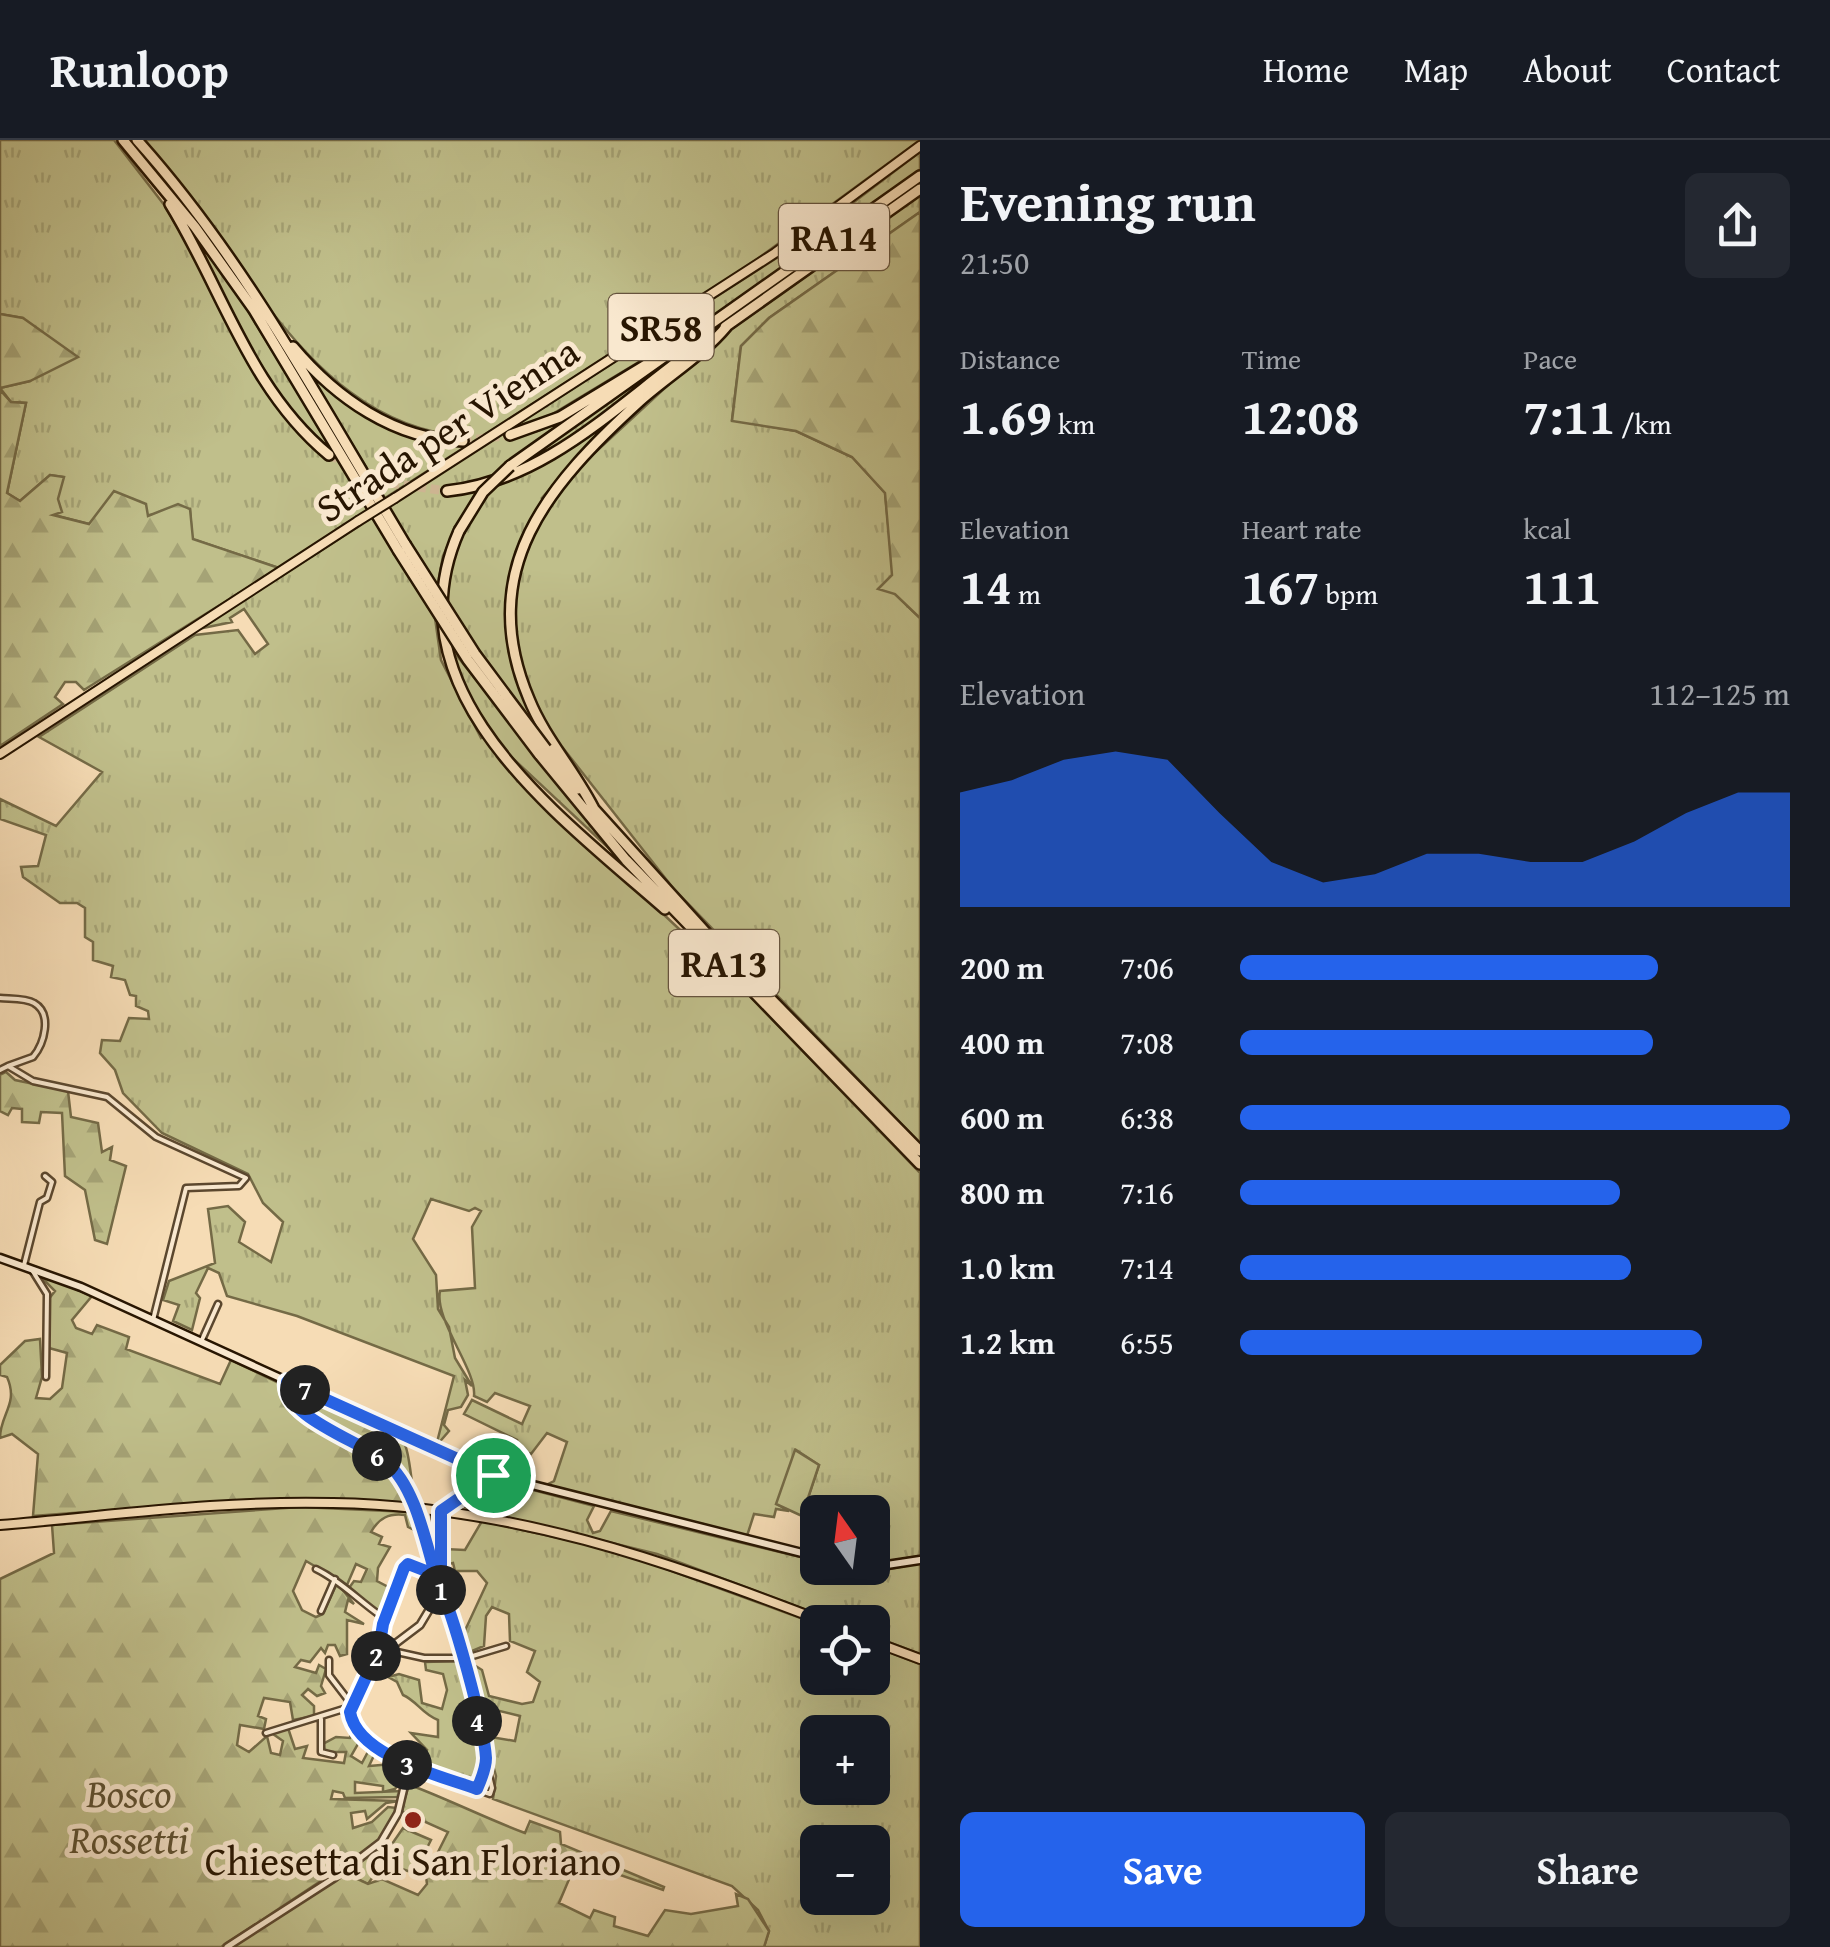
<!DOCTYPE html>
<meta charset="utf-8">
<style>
:root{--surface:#171b24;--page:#242831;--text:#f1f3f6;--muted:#9ea1a6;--line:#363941;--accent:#2563eb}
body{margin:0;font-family:"Gentium Book Plus",serif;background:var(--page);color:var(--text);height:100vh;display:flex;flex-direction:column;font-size:38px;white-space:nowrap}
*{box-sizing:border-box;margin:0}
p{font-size:32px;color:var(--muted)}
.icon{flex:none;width:55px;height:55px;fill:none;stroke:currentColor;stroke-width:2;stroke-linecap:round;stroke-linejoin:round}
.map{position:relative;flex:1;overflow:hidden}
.drawer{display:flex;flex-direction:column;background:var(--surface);width:910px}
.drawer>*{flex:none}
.needle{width:65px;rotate:346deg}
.tools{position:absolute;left:800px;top:1355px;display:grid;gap:20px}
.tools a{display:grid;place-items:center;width:90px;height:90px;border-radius:15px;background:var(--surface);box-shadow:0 10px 40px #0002;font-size:50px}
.pin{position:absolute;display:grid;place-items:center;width:85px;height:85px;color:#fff;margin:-42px;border:5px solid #fff;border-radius:50%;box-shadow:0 2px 10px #0007}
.km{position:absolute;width:50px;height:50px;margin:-25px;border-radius:50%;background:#222;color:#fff;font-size:28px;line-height:50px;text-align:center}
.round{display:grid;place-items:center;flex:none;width:105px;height:105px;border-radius:15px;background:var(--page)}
.headline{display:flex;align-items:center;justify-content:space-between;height:170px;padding:0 40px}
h1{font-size:55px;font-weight:600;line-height:75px}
.figures{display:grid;grid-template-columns:repeat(3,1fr);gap:15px;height:170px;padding:10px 40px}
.figures div{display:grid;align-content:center}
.figures b{font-size:50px;font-weight:600}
.figures small{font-size:28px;font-weight:400}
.figures p{font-size:28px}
.chart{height:280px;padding:20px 40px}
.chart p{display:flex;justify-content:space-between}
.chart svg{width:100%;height:180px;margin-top:10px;fill:var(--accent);opacity:.7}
.action{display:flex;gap:20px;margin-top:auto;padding:20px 40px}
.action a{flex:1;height:115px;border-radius:15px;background:var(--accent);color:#fff;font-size:40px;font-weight:600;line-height:115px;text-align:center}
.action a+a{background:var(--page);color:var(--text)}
ul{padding:0 40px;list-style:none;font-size:32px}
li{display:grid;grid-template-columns:160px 120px 1fr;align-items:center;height:75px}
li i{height:25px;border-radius:12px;background:var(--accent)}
header{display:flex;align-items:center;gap:60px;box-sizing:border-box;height:140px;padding:0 50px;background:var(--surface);border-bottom:2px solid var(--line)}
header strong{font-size:48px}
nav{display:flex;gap:55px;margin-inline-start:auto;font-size:35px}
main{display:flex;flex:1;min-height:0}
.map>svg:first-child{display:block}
</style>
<header>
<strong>Runloop</strong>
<nav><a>Home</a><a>Map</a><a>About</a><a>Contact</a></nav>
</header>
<main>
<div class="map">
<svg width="920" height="1807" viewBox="0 0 920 1807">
<defs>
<pattern id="grass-tufts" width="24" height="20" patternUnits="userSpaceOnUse" patternTransform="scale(2.5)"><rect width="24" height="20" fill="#c0bf8b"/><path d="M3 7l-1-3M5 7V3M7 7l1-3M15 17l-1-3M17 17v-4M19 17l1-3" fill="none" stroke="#a5a376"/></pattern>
<pattern id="forest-firs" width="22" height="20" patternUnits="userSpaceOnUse" patternTransform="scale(2.5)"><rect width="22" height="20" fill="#c0bf8b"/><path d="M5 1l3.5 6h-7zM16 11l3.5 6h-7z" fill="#a5a376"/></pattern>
</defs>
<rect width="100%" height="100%" fill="#f6dcb5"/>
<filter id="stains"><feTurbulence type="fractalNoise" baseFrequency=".002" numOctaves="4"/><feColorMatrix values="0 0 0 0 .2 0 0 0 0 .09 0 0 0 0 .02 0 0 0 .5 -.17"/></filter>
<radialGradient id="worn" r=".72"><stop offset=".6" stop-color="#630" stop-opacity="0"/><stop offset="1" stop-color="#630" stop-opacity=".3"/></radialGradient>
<path fill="url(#grass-tufts)" stroke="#746a46" stroke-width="2.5" fill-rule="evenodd" d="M 0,0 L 114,0 L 165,66 L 189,107 L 211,94 L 143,0 L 920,0 L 741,131 L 385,358 L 309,234 C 356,273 401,305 463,306 L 463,296 C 377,290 315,230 265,163 L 249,173 L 370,369 L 279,428 L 192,399 L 190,369 L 89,384 L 50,374 L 63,337 L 50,335 L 20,361 L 7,353 L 26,263 L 11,262 L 0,248 L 30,241 L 23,178 L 0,174 ZM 210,130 L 268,242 L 327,317 C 265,270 239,201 204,133 Z
M 920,12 L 920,30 L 705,182 L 511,299 L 540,290 L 603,257 L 508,323 L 512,328 L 723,183 C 647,240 548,339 449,346 L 448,356 C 539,344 603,284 673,229 L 581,313 L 542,358 L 550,363 L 588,319 L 719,198 L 920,55 L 920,72 L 769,178 L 741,206 L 732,280 L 796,291 L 852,317 L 885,353 L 895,454 L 920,478 L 920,1003 L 673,748 L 563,608 L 555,612 L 490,530 L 442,458 L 455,390 L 443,416 L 437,449 L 388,367 L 800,103 Z
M 375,376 L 435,478 L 441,520 L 481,598 L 489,593 L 462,547 L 445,501 L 616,715 L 505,611 L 497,617 L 501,622 L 742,848 L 920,1033 L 920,1416 L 873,1424 L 872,1372 L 818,1372 L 817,1414 L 803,1410 L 802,1376 L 819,1325 L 796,1310 L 777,1364 L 789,1371 L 776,1369 L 774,1377 L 754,1374 L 747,1396 L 544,1346 L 554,1341 L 567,1302 L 547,1293 L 531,1314 L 516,1308 L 517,1300 L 464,1274 L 472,1260 L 522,1284 L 530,1266 L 495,1253 L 487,1262 L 474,1256 C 477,1230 434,1180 440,1151 L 475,1148 L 472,1087 L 481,1071 L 475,1068 L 469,1071 L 431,1059 L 413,1099 L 436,1135 L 438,1169 L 449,1187 L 455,1218 L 472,1246 L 465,1240 L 468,1255 L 461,1267 L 448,1270 L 444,1285 L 449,1291 L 436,1306 L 454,1236 L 297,1176 L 227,1156 L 219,1133 L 208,1128 L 196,1153 L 200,1158 L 192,1190 L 173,1181 L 179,1165 L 163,1160 L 169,1141 L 215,1123 L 208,1069 L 228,1066 L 245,1082 L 239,1102 L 271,1122 L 283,1082 L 263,1063 L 248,1034 L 162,993 L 123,953 L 115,930 L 100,913 L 102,900 L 120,901 L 129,878 L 149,879 L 148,871 L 136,866 L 136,856 L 130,855 L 125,840 L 111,837 L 113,826 L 93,820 L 93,802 L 85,797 L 85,768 L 77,763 L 60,763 L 23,737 L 21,727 L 38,726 L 46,695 L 0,679 L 0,659 L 56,686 L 102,632 L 39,597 L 195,495 L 238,490 L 255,514 L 268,504 L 244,469 L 230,478 L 232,482 L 198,489 Z
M 502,1342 L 594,1366 L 587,1380 L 593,1393 L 600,1391 L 611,1371 L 817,1421 L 818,1428 L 880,1431 L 920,1423 L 920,1514 L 873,1496 L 872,1482 L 838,1482 L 657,1414 L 465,1367 L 465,1358 L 488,1344 Z
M 482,1381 L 617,1411 L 817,1484 L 818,1538 L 872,1538 L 873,1506 L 920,1524 L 920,1807 L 764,1807 L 769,1791 L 758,1770 L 732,1746 L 493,1659 L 496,1636 L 485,1596 L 515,1601 L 520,1576 L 479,1566 L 466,1520 L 482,1530 L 489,1556 L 522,1564 L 533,1562 L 540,1542 L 527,1532 L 535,1511 L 510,1501 L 509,1474 L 492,1467 L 486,1476 L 484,1506 L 465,1514 L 461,1499 L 487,1443 L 477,1431 L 455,1431 L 453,1423 L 444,1425 L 445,1409 L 465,1410 ZM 818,1592 L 872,1592 L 872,1648 L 818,1648 ZM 818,1702 L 872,1702 L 872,1758 L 818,1758 Z
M 459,1521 L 481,1619 L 474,1642 L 419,1623 L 427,1610 L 411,1593 L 438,1597 L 438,1580 C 422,1574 417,1561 403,1555 L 397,1542 L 388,1537 L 399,1534 L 419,1540 L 422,1563 L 442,1569 L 447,1550 L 443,1534 L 426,1530 L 425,1522 Z
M 403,1688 L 431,1700 L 423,1716 L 434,1720 L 427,1738 L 383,1722 L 368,1744 L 350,1735 L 356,1724 L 383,1704 L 390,1707 Z"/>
<path fill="url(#forest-firs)" stroke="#746a46" stroke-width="2.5" d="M 920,72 L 920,478 L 895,454 L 878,449 L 892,435 L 885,353 L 852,317 L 796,291 L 732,281 L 741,206 L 769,178 Z
M 0,174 L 23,178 L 78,217 L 30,241 L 0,248 Z
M 0,250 L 11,262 L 26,263 L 7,353 L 20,361 L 50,335 L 64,337 L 58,359 L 62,372 L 53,375 L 89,384 L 114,351 L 146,364 L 148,376 L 178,364 L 190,369 L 193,399 L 279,428 L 84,550 L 76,542 L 65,542 L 55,557 L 63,564 L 0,606 Z
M 6,932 L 15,940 L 68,951 L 71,977 L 98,983 L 102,1012 L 112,1007 L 110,1020 L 126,1026 L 107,1104 L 95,1100 L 85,1050 L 65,1036 L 62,973 L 41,972 L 39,983 L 22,982 L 22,969 L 12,968 L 8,975 L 0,971 L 0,935 Z
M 36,1132 L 92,1156 L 72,1180 L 76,1188 L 92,1194 L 97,1185 L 129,1197 L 126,1209 L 220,1244 L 231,1220 L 279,1243 L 293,1269 L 376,1319 L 404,1353 L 410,1351 C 391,1306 337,1289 299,1264 L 290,1249 C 305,1250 396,1290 404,1303 C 410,1311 411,1347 416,1364 L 246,1360 L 33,1376 L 38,1314 L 12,1294 L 0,1298 C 0,1274 19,1264 7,1237 L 0,1235 L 0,1225 L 25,1201 L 40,1199 L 42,1237 L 36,1258 L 50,1259 L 62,1248 L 67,1213 L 49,1208 L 48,1160 L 55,1151 Z
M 300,1367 L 410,1372 L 432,1436 L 421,1426 L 424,1416 L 416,1391 L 408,1387 L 405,1375 C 389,1373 379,1378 371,1392 L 382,1397 L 379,1404 L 390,1407 L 378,1428 L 377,1441 L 394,1450 L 384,1477 L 349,1448 L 354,1441 L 361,1442 L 367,1429 L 356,1424 L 347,1445 L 306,1421 L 293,1451 L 302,1470 L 316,1477 L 323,1474 L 337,1443 L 354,1464 L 348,1460 L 345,1472 L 364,1484 L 347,1480 L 347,1514 L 340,1516 L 335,1505 L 328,1505 L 325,1513 L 321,1508 L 310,1522 L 301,1520 L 295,1527 L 316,1533 L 319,1525 L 326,1529 L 321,1546 L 325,1553 L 317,1556 L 308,1549 L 302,1555 L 314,1566 L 314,1576 L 293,1580 L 290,1562 L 264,1558 L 258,1576 L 266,1579 L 264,1589 L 240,1585 L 237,1605 L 249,1612 L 267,1596 L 271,1613 L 280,1615 L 283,1601 L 273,1594 L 288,1588 L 295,1609 L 307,1606 L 303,1618 L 344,1623 L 346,1612 L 325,1612 L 323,1604 L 336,1597 L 350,1598 L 352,1585 L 362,1597 L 351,1616 L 362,1623 L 372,1604 L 377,1609 L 369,1626 L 392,1624 L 403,1638 L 395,1649 L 383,1652 L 383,1646 L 355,1642 L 355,1653 L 402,1651 L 399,1657 L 345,1658 L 343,1653 L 333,1651 L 331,1659 L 399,1661 L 386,1663 L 367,1679 L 365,1671 L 351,1673 L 353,1688 L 372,1682 L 388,1667 L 397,1668 L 378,1703 L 221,1807 L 0,1807 L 0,1439 L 54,1413 L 52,1385 Z
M 412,1635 L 410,1645 C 450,1660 485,1678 525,1693 L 530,1681 L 560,1692 L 561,1704 L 664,1747 L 663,1750 L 566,1716 L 561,1721 L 573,1730 L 559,1763 L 590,1778 L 594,1770 L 615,1777 L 614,1786 L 648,1796 L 665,1770 L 691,1774 L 738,1766 L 736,1754 L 748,1759 L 769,1791 L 764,1807 L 230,1807 L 352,1728 L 351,1736 L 368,1744 L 382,1739 L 418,1755 L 427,1744 L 424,1722 L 434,1720 L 448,1692 L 401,1671 Z"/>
<path fill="#c0bf8b" stroke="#746a46" stroke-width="2.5" d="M 795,1310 L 819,1325 L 802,1376 L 776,1364 Z"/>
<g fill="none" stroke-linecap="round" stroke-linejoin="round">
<path stroke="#cdb491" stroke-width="9" stroke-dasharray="9 4.5" stroke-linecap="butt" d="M 463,301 L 510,295
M 329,315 L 390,343 L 447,351"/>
<g stroke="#5b472e" stroke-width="9">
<path id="minor" d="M 0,858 C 10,859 26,858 34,863 C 53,874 44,904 33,917 L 8,926
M 0,930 L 8,926 L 33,941 L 107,957 L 156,997 L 246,1038 L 239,1046 L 186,1048 L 153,1180
M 24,1125 L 40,1062 L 47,1058 L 52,1042 L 45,1036
M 32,1130 L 47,1154 L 46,1237
M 201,1202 L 218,1164
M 316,1429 C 341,1441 359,1461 381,1476 L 383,1492 L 375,1519
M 439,1430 L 441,1371
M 321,1471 L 335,1439
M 383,1484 L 404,1428 L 408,1424 C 431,1434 441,1449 450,1472 L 492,1648 L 490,1654 L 409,1626
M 388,1510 L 424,1518 L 466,1518 L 506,1506
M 329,1520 L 329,1535 L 352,1565
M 321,1579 L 321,1612 L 333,1615
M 266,1593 L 350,1567
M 477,1648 L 485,1624"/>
</g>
<g stroke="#5b472e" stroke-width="10">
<path id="tertiary" d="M 287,1241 L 287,1253 L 296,1267 L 385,1321 L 407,1352
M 417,1382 L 440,1447
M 227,1807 L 334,1738 L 381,1702 L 398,1673 L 409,1626 C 388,1619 354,1595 350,1572 L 375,1519 L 420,1485 L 441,1450 L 426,1369"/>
</g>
<g stroke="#271501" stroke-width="11">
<path id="secondary" d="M 0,1118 L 81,1147 L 493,1335 L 818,1417
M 441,1371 L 492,1336
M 867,1428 L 920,1420"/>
</g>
<g stroke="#271501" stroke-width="12">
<path id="primary" d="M 395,358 L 775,113 L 920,6
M 0,614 L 358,381
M 0,1385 C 110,1376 222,1360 333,1363 C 512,1366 661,1419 825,1482
M 872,1501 L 920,1519"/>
</g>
<g stroke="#271501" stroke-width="14">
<path id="motorway" d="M 123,0 L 195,87 L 254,170 L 398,410
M 137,0 C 245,120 322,266 405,404
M 170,64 C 223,150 249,249 329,315
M 725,187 L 920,49
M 293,207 C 336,258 395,300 463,301
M 510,295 L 560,277 L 667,212
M 510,326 L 920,36
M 447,351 C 543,341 614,268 688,214
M 459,391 C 388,552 558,675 665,769
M 546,609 L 578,649
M 539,614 L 626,720 L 920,1024
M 594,669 L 708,795 L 920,1011
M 595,671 C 576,632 545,599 529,559 C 474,429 549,344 640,261 C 668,236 703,215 727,186"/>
</g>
<use href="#minor" stroke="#f9e8cf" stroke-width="4"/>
<use href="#tertiary" stroke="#f9e8cf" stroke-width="5"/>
<use href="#secondary" stroke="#f9e8cf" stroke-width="6"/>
<use href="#primary" stroke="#f6dcb5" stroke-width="8"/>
<use href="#motorway" stroke="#f6dcb5" stroke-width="9"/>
<g stroke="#5b472e" stroke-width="10" stroke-linecap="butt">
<path id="tertiary-bridge" d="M 407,1352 L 417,1382"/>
</g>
<g stroke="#271501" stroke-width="12" stroke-linecap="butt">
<path id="primary-bridge" d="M 358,381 L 395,358"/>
</g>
<g stroke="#271501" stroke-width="14" stroke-linecap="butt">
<path id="motorway-bridge" d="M 459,391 L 483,352 L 510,326
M 405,404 L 475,514 L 546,609
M 398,410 L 468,520 L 539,614"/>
</g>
<use href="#tertiary-bridge" stroke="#f9e8cf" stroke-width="5"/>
<use href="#primary-bridge" stroke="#f6dcb5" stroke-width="8"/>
<use href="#motorway-bridge" stroke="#f6dcb5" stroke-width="9"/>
</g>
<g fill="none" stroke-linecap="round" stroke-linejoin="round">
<g stroke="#fff" stroke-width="20">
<path id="route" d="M 493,1335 L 441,1371 L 441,1450 L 426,1431 L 408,1424 L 404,1428 L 383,1484 L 379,1509 L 350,1572 C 357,1616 441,1636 477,1649 C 481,1640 486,1628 486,1618 C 484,1585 453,1472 438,1443 C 426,1406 417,1348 386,1322 C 361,1301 282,1277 287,1242 L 493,1335"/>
</g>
<use href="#route" stroke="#2563eb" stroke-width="12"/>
</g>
<circle fill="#8f2418" stroke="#f9e8cf" stroke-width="4" cx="413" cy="1680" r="10"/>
<g text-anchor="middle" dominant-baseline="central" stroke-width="10" stroke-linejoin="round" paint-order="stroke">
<g fill="#f9e8cf" stroke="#66543f" stroke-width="2.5">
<rect x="779" y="64" width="110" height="66" rx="8"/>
<rect x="608.5" y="154" width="105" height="66" rx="8"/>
<rect x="669" y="790" width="110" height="66" rx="8"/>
</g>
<g font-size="38" font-weight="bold" fill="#271501">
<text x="834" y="97">RA14</text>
<text x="661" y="187">SR58</text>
<text x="724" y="823">RA13</text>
</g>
<g font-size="40" fill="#271501" stroke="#f9e8cf">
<text transform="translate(447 289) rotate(-33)">Strada per Vienna</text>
</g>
<g font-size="40" font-style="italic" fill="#5d5031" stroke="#f9e8cf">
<text x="129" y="1652">Bosco<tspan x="129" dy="46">Rossetti</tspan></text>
</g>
<g font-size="40" fill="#271501" stroke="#f9e8cf">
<text x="413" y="1720">Chiesetta di San Floriano</text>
</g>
</g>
<rect width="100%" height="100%" filter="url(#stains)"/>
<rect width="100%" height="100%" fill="url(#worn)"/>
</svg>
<div class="tools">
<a><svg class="needle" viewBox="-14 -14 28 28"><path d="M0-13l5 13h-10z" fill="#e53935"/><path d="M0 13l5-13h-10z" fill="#9ea1a6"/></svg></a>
<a><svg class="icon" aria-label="locate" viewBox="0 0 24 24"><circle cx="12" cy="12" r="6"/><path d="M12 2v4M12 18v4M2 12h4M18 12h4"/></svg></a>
<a>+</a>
<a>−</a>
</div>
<div class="pin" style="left:493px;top:1335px;background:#1e9e55"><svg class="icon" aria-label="arrive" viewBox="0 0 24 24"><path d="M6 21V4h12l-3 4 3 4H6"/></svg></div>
<b class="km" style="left:441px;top:1450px">1</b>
<b class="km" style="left:376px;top:1516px">2</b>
<b class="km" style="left:407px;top:1625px">3</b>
<b class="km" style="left:477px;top:1581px">4</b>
<b class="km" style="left:377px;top:1316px">6</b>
<b class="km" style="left:305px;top:1250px">7</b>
</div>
<section class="drawer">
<div class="headline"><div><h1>Evening run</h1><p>21:50</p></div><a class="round"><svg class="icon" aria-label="share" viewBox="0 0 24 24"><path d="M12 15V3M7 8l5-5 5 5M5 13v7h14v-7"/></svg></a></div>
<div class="figures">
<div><p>Distance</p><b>1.69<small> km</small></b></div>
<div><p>Time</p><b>12:08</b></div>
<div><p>Pace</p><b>7:11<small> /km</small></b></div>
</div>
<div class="figures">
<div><p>Elevation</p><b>14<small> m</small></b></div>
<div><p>Heart rate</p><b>167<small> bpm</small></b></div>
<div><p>kcal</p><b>111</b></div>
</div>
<div class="chart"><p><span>Elevation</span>112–125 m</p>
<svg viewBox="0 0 160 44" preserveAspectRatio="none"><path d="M0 44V16L10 13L20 8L30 6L40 8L50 21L60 33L70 38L80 36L90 31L100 31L110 33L120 33L130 28L140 21L150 16L160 16V44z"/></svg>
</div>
<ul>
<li><b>200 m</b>7:06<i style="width:76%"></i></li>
<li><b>400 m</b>7:08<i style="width:75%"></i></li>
<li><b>600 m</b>6:38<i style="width:100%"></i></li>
<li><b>800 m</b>7:16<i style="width:69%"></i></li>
<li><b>1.0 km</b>7:14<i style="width:71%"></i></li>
<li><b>1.2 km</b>6:55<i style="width:84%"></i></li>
</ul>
<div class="action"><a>Save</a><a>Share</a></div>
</section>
</main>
